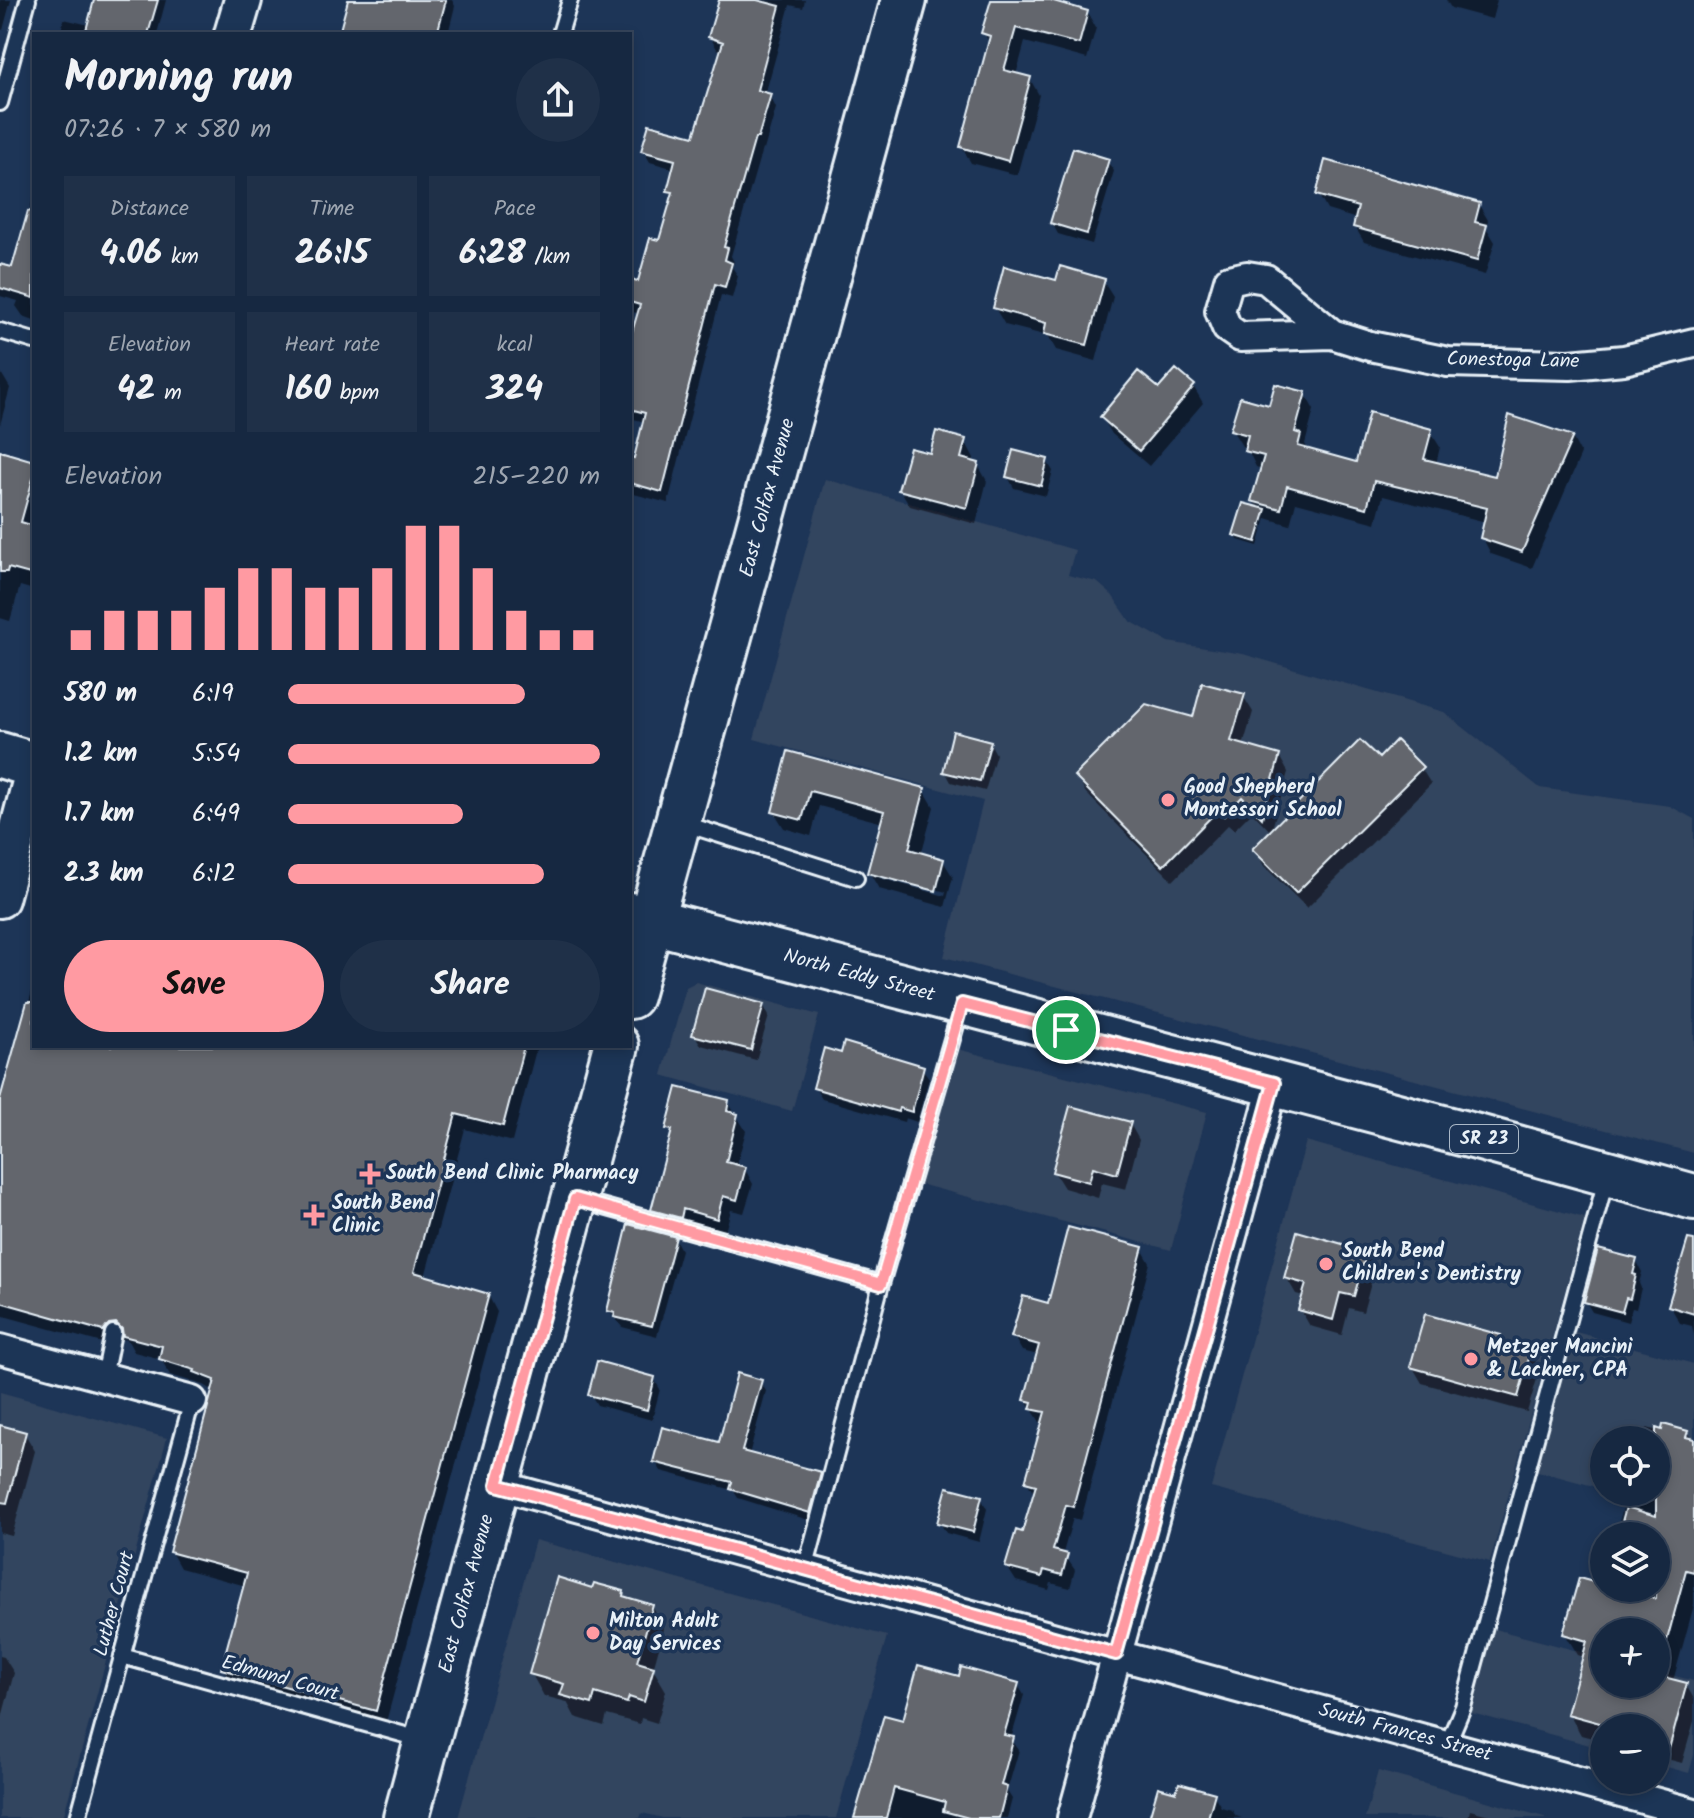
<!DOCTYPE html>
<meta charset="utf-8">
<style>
:root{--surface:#162841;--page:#1f3048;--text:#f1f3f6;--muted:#9ea6b1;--line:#35445a;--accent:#ff9aa2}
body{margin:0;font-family:Kalam,sans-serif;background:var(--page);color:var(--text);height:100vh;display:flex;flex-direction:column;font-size:30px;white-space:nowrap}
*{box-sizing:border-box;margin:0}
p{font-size:26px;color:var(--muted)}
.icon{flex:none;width:44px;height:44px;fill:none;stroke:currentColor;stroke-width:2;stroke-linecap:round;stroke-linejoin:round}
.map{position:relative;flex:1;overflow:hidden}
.details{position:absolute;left:32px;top:32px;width:600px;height:1016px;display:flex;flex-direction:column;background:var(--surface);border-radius:0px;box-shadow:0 4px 12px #0003,0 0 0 2px var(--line)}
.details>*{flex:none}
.controls{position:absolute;left:1590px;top:1426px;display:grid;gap:16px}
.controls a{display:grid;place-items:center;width:80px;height:80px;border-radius:50%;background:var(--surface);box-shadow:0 4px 12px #0003,0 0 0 2px var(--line);font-size:40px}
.pin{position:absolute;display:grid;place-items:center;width:68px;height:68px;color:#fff;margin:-34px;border:4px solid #fff;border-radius:50%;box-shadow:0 2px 8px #0007}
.round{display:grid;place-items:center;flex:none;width:84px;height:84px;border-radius:42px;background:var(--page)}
.summary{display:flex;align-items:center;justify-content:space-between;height:136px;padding:0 32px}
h1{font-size:44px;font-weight:600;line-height:60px}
.metrics{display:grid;grid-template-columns:repeat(3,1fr);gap:12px;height:136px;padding:8px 32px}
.metrics div{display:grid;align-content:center;border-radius:0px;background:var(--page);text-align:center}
.metrics b{font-size:34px;font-weight:600}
.metrics small{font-size:22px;font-weight:400}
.metrics p{font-size:22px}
.chart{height:224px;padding:16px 32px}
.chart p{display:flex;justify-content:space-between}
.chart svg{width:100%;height:144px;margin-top:8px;stroke:var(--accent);stroke-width:6}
.action{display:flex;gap:16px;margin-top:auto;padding:16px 32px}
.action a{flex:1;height:92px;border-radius:48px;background:var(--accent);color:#111;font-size:32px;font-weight:600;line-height:92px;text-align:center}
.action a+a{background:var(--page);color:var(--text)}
ul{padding:0 32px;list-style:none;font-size:26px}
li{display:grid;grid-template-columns:128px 96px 1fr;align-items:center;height:60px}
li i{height:20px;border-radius:10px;background:var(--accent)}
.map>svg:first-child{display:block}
</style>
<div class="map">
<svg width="1694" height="1818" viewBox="0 0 1694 1818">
<rect width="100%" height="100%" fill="#1d3557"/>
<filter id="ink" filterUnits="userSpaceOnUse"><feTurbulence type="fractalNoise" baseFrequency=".0125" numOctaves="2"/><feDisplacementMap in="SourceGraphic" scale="16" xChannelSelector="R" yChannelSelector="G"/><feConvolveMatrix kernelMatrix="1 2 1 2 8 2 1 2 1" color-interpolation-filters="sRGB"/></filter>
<g filter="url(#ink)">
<path fill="#32445e" d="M 825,479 L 1075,550 L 1068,575 L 1097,582 L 1112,595 L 1130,621 L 1168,642 L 1243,654 L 1444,712 L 1540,788 L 1670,806 L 1694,819 L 1694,1153 L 944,957 L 983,801 L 754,739 Z
M 696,982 L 819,1015 L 792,1111 L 662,1075 L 686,987 Z
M 957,1049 L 1207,1112 L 1171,1250 L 919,1184 Z
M 1306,1141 L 1585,1218 L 1490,1562 L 1211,1488 Z
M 1572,1331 L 1694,1364 L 1694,1513 L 1616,1492 L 1656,1492 L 1656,1440 L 1604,1440 L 1604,1489 L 1534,1470 Z
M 0,1392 L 167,1438 L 63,1818 L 0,1818 Z
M 535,1540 L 887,1636 L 836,1818 L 663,1818 L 642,1813 L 640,1818 L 458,1818 Z
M 1491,1628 L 1604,1658 L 1604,1684 L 1656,1684 L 1656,1671 L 1694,1681 L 1694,1755 L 1689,1773 L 1656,1764 L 1656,1728 L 1604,1728 L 1604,1749 L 1468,1712 Z
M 1378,1771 L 1548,1818 L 1365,1818 Z"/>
<path fill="#0007" fill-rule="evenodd" d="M 0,0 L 11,0 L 3,30 L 0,29 Z
M 96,0 L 166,0 L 157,34 L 60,34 L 64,19 L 89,25 Z
M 347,0 L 452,0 L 455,6 L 448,34 L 341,34 L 347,12 L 345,8 Z
M 721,0 L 805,0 L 803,8 L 790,5 L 765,95 L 770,96 L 776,108 L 764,150 L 762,149 L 731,256 L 734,262 L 732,267 L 738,276 L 732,298 L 721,295 L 668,503 L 630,493 L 630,455 L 636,457 L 645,422 L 630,418 L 630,346 L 639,314 L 630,311 L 630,281 L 639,284 L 660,243 L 673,197 L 669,191 L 675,169 L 650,162 L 643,150 L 696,139 L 722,51 L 717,49 L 710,37 Z
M 993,0 L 1053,0 L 1052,3 L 1087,12 L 1096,28 L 1087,59 L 1025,42 L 1016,75 L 1030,79 L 1039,95 L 1017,175 L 971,163 L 962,147 L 990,44 L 984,33 Z
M 1446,0 L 1497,0 L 1492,19 L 1451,8 Z
M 1107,161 L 1114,171 L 1092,244 L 1058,234 L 1052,223 Z
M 1318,194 L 1479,205 L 1488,220 L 1486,227 L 1495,242 L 1485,275 L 1364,242 L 1355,227 L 1357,219 L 1327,210 Z
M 33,198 L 34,198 L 34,320 L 23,316 L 16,306 L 18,301 L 0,296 L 0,266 L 13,270 Z
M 1103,281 L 1113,297 L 1096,361 L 1056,350 L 1048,336 L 1005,325 L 995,308 L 1058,283 Z
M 0,371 L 10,388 L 0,425 Z
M 1193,386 L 1203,403 L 1149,466 L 1112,434 L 1102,417 L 1160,391 Z
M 1305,394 L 1314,410 L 1305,444 L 1309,451 L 1357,465 L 1430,431 L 1440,447 L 1436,464 L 1496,478 L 1572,437 L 1581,454 L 1532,568 L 1491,554 L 1482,537 L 1486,522 L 1383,496 L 1376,523 L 1296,502 L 1290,525 L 1266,518 L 1258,546 L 1238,540 L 1236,535 L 1258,509 L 1253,501 L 1262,469 L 1256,467 L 1247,448 L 1242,446 L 1232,430 L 1270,408 Z
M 965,441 L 974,458 L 973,463 L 978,465 L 987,481 L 976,524 L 910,506 L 900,489 L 931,456 Z
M 0,454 L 34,463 L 34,590 L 20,586 L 10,621 L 0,618 Z
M 1046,460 L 1053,471 L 1046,496 L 1014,488 L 1008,477 Z
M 1243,696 L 1253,712 L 1243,746 L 1279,756 L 1288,772 L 1271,832 L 1252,812 L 1234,830 L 1228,825 L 1173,881 L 1086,793 L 1076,777 Z
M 990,743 L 996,754 L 985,791 L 951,782 L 945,771 Z
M 790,754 L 924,790 L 934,807 L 921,855 L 943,861 L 953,877 L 945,907 L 879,889 L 869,872 L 883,823 L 819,806 L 811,836 L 784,828 L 774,812 ZM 880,874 L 946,892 L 945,896 L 880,878 Z
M 1379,761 L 1421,768 L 1431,784 L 1307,908 L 1264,866 L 1255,849 Z
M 34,984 L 34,1046 L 537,1046 L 512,1142 L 465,1129 L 425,1277 L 488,1295 L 497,1312 L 385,1726 L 233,1685 L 223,1669 L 246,1586 L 180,1568 L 171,1552 L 214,1391 L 204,1385 L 170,1375 L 161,1359 L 134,1352 L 127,1339 L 118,1340 L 113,1346 L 0,1315 L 0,1107 Z
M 763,1005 L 769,1016 L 756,1060 L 701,1045 L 694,1034 Z
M 922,1068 L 929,1078 L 917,1122 L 905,1118 L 904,1122 L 822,1099 L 815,1088 Z
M 728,1102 L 746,1131 L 736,1167 L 745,1169 L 753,1184 L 744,1213 L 731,1210 L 725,1232 L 691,1223 L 689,1232 L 661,1224 L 653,1209 L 673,1136 L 668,1128 Z
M 1130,1124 L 1139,1140 L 1126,1189 L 1102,1183 L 1098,1198 L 1064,1188 L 1054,1172 Z
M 675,1239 L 681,1250 L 657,1336 L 622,1327 L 609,1311 Z
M 1142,1249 L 1150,1263 L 1081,1520 L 1073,1518 L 1063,1553 L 1075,1570 L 1070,1588 L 1051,1583 L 1049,1590 L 1016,1581 L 1007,1567 L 1024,1534 L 1035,1495 L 1027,1482 L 1044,1423 L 1040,1422 L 1026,1400 L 1038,1355 L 1022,1351 L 1014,1337 L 1049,1305 Z
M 1366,1253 L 1375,1269 L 1363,1312 L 1349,1308 L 1342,1335 L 1310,1326 L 1300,1309 L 1304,1296 L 1296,1294 L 1286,1277 ZM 1297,1279 L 1315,1288 L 1297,1283 Z
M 1636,1261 L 1642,1272 L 1639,1283 L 1641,1288 L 1636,1309 L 1632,1308 L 1628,1322 L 1592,1312 L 1586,1302 Z
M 1694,1283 L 1694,1335 L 1692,1326 L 1680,1323 L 1670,1306 Z
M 1500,1336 L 1506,1346 L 1530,1352 L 1540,1369 L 1527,1412 L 1422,1383 L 1412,1366 Z
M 654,1379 L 660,1389 L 652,1420 L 597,1405 L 591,1395 Z
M 760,1381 L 766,1391 L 749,1455 L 819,1474 L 825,1484 L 815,1522 L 738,1498 L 733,1490 L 661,1471 L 655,1461 L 720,1445 Z
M 0,1427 L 25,1434 L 35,1451 L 12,1536 L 0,1533 Z
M 1647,1428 L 1663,1432 L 1687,1432 L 1694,1442 L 1694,1605 L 1673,1681 L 1686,1685 L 1694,1699 L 1694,1721 L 1682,1763 L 1656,1756 L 1656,1728 L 1604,1728 L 1604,1741 L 1581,1735 L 1569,1713 L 1584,1657 L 1578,1655 L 1565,1634 L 1604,1587 L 1656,1588 L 1656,1536 L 1620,1536 L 1622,1527 L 1619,1522 L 1628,1492 L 1656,1492 L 1656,1440 L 1636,1440 L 1638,1433 L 1646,1434 ZM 1604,1632 L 1656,1632 L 1656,1684 L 1604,1684 Z
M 981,1498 L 987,1509 L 979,1542 L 946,1533 L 940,1523 Z
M 594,1590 L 623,1593 L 627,1600 L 652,1606 L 664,1629 L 653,1669 L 666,1691 L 657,1723 L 641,1718 L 640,1724 L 607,1715 L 604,1726 L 575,1717 L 567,1702 L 544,1696 L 531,1673 Z
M 0,1656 L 4,1657 L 14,1673 L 0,1725 Z
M 960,1679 L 1018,1685 L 1024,1695 L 1011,1739 L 1019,1750 L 1007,1791 L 1012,1799 L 1007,1818 L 856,1818 L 905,1723 Z
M 1178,1794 L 1214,1795 L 1221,1807 L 1232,1810 L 1236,1816 L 1242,1818 L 1151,1818 Z
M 1470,1810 L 1501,1818 L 1468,1818 Z"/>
<path fill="#63666d" stroke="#e8f1f8" stroke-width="2" d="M 94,0 L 158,0 L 148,34 L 85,34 Z
M 348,0 L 446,0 L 437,34 L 339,34 Z
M 719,0 L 757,0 L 780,6 L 757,90 L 771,94 L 758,138 L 755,138 L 724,247 L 728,248 L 725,260 L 732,263 L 725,287 L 715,284 L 662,492 L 630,483 L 630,457 L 634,458 L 645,413 L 630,409 L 630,339 L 640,305 L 630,302 L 630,279 L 638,281 L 650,238 L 659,240 L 673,192 L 667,191 L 675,160 L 641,151 L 649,124 L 694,136 L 723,42 L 708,37 Z
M 991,0 L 1050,0 L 1088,11 L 1079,44 L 1016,28 L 1004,70 L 1031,77 L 1008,161 L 960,147 L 990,36 L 981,33 Z
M 1073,148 L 1109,159 L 1087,234 L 1050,223 Z
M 1325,160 L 1480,203 L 1475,222 L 1487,225 L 1477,261 L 1353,227 L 1358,207 L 1316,195 Z
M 28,211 L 34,212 L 34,298 L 0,288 L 0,264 L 12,267 Z
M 1004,266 L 1056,280 L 1060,266 L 1105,279 L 1087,345 L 1044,334 L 1046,323 L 993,308 Z
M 1176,369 L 1195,385 L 1139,451 L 1100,417 L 1138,371 L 1159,388 Z
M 1275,384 L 1306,392 L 1295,432 L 1301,434 L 1298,446 L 1356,462 L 1369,412 L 1432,429 L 1424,459 L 1495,476 L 1509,415 L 1573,436 L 1522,552 L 1480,538 L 1487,508 L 1374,481 L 1367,508 L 1287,486 L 1281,509 L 1251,501 L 1264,456 L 1244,451 L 1248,435 L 1230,430 L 1240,397 L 1269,405 Z
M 936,431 L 966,439 L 961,458 L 979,463 L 967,508 L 898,490 L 910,448 L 930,453 Z
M 1013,450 L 1048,459 L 1041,486 L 1006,477 Z
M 0,451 L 34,461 L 34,475 L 21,522 L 34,526 L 34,560 L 30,574 L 8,568 L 7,572 L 0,572 Z
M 1243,503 L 1266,509 L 1256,542 L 1233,535 Z
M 1202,683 L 1245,694 L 1231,741 L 1280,755 L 1262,818 L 1242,797 L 1224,816 L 1218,810 L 1163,866 L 1074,776 L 1146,704 L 1193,717 Z
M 953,731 L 991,741 L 980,781 L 943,772 Z
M 1360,740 L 1379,758 L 1396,740 L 1423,767 L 1296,893 L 1252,849 Z
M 788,751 L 925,788 L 909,849 L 944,859 L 936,891 L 867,873 L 884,811 L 810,791 L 802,820 L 772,812 Z
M 705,988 L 764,1004 L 751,1050 L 692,1035 Z
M 27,1002 L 34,1002 L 34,1046 L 524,1046 L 503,1126 L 456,1114 L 414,1272 L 489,1294 L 376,1711 L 221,1669 L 247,1573 L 169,1552 L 215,1380 L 194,1372 L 195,1370 L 159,1359 L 162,1346 L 123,1336 L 122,1329 L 116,1323 L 109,1324 L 103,1331 L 0,1302 L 0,1099 Z
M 844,1042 L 924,1066 L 912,1112 L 899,1108 L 898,1112 L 813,1088 L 824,1048 L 841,1053 Z
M 677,1087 L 729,1100 L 727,1111 L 738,1114 L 726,1162 L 746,1167 L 737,1200 L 723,1196 L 717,1219 L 683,1209 L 681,1218 L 651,1210 L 672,1130 L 666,1129 Z
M 1070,1106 L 1131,1122 L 1117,1174 L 1093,1167 L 1089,1182 L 1052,1172 Z
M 628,1224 L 676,1237 L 652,1326 L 614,1317 L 615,1313 L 607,1311 Z
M 1068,1227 L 1143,1247 L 1073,1507 L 1066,1505 L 1053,1550 L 1068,1554 L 1062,1575 L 1044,1570 L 1042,1577 L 1005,1567 L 1016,1530 L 1022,1532 L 1036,1485 L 1025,1482 L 1045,1412 L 1030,1409 L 1032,1402 L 1024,1400 L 1039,1345 L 1011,1337 L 1023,1296 L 1048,1303 Z
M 1297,1231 L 1367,1251 L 1354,1296 L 1340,1293 L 1333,1320 L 1298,1310 L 1306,1284 L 1284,1278 Z
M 1688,1239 L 1694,1240 L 1694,1314 L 1668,1306 Z
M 1598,1249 L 1637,1259 L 1633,1274 L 1636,1275 L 1630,1299 L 1626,1298 L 1622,1312 L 1584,1302 Z
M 1425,1314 L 1501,1335 L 1499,1342 L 1531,1351 L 1518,1397 L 1410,1367 Z
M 597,1361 L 655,1377 L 647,1410 L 588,1395 Z
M 737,1373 L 762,1380 L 742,1451 L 821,1472 L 810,1513 L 730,1489 L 732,1482 L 653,1462 L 662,1427 L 719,1442 Z
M 1663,1424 L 1688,1431 L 1686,1437 L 1694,1439 L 1694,1572 L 1686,1570 L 1663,1655 L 1656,1654 L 1656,1632 L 1604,1632 L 1604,1684 L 1656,1684 L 1656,1675 L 1687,1683 L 1663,1771 L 1656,1770 L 1656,1728 L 1618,1728 L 1567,1714 L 1587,1641 L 1563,1634 L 1579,1578 L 1604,1585 L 1604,1588 L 1614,1588 L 1656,1599 L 1656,1536 L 1618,1536 L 1626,1507 L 1656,1516 L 1656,1428 L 1662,1430 Z
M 0,1425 L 26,1432 L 7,1503 L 0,1502 Z
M 947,1487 L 982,1496 L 973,1532 L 937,1523 Z
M 557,1577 L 592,1588 L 594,1583 L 624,1591 L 623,1596 L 653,1605 L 637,1662 L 654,1667 L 644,1702 L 629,1697 L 627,1703 L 595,1693 L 592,1704 L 560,1695 L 564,1684 L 529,1674 Z
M 918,1665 L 959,1676 L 961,1667 L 1019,1683 L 1004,1735 L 1014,1737 L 1001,1785 L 1007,1787 L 999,1818 L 969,1818 L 943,1811 L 945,1802 L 894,1788 L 886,1818 L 854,1818 L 884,1715 L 903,1720 Z
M 1179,1783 L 1215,1793 L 1208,1818 L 1149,1818 L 1158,1787 L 1176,1792 Z"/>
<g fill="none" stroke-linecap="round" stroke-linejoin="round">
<g stroke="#e8f1f8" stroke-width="20">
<path id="service" d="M 560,34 L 570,0
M 0,103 L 28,0
M 0,331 L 34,341
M 682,823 L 856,878
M 579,1200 L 881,1284
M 104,1377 L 113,1333
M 805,1570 L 881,1284 L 961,1008
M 122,1656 L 423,1740
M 1447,1745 L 1463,1707 L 1607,1176
M 78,1818 L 192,1401"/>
</g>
<g stroke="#e8f1f8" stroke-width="34">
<path id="minor" d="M 1332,334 L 1266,279 L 1247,276 L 1229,280 L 1220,311 L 1227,328 L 1240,337 L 1332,334 L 1370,346 L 1448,362 L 1570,365 L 1624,360 L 1694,343
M 0,1349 L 192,1401
M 497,1485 L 1694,1813
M 1072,1818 L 1274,1083"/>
</g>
<g stroke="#e8f1f8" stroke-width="42">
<path id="tertiary" d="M 233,34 L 243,0
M 0,899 L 34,771"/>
</g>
<g stroke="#e8f1f8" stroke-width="50">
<path id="primary" d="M 0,755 L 34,765
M 630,915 L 1477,1137 L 1694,1197
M 630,996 L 904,0
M 406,1818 L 616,1046"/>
</g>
<use href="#service" stroke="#1d3557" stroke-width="14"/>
<use href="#minor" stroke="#1d3557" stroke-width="28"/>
<use href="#tertiary" stroke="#1d3557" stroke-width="36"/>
<use href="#primary" stroke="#1d3557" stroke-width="44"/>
</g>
</g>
<g fill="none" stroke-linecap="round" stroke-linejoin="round" filter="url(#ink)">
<g stroke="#fff" stroke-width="16">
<path id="route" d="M 962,1004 L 1274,1083 L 1116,1654 L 497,1485 L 575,1199 L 881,1284 Z"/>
</g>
<use href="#route" stroke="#ff9aa2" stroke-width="10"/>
</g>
<g fill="#ff9aa2" stroke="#1d3557" stroke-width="3">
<circle cx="1168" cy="800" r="8"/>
<path d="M366 1162h8v8h8v8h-8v8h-8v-8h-8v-8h8z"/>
<path d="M310 1203h8v8h8v8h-8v8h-8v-8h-8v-8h8z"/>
<circle cx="1326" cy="1264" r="8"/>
<circle cx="1471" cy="1359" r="8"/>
<circle cx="593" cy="1633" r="8"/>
</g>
<g text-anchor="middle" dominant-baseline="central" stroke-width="7" stroke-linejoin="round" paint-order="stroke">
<rect fill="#1d3557" stroke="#abb9c8" stroke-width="2" x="1450" y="1125" width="68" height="28" rx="6"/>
<g font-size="18" font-weight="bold" fill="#e8f1f8">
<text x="1484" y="1139">SR 23</text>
</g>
<g font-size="20" fill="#e8f1f8" stroke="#1d3557">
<text transform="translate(1513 361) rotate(1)">Conestoga Lane</text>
<text transform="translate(768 498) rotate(-75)">East Colfax Avenue</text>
<text transform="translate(859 976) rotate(15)">North Eddy Street</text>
<text transform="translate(467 1594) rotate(-75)">East Colfax Avenue</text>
<text transform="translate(115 1604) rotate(-75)">Luther Court</text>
<text transform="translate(280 1679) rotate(16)">Edmund Court</text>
<text transform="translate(1405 1733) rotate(15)">South Frances Street</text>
</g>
<g font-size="20" font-weight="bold" fill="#e8f1f8" stroke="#1d3557" text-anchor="start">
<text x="1184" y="788">Good Shepherd<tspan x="1184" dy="23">Montessori School</tspan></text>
<text x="386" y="1174">South Bend Clinic Pharmacy</text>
<text x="332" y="1204">South Bend<tspan x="332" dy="23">Clinic</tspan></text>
<text x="1342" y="1252">South Bend<tspan x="1342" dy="23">Children's Dentistry</tspan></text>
<text x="1487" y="1348">Metzger Mancini<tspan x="1487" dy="23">&amp; Lackner, CPA</tspan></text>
<text x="609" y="1622">Milton Adult<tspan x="609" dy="23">Day Services</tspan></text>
</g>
</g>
</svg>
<div class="controls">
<a><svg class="icon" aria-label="locate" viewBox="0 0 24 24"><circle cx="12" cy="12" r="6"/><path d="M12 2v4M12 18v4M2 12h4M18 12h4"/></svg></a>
<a><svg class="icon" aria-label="layers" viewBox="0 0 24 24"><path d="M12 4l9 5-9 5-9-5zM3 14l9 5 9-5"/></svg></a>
<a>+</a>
<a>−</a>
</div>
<div class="pin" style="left:1066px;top:1030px;background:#1e9e55"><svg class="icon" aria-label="arrive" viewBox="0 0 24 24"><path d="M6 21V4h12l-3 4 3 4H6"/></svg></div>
<section class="details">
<div class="summary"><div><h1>Morning run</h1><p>07:26 · 7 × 580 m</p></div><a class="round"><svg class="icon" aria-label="share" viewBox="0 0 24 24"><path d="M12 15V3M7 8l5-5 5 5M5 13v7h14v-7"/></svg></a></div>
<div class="metrics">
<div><p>Distance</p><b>4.06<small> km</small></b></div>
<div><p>Time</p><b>26:15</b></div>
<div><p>Pace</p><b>6:28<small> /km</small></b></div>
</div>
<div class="metrics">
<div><p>Elevation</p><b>42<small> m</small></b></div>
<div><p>Heart rate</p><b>160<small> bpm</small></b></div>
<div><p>kcal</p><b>324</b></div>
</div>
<div class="chart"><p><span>Elevation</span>215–220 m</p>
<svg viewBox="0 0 160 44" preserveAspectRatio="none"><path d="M5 44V38M15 44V32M25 44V32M35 44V32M45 44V25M55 44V19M65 44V19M75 44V25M85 44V25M95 44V19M105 44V6M115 44V6M125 44V19M135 44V32M145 44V38M155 44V38"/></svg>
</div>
<ul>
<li><b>580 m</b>6:19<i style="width:76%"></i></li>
<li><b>1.2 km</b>5:54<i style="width:100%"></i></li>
<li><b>1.7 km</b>6:49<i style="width:56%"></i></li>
<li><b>2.3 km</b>6:12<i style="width:82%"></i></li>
</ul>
<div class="action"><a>Save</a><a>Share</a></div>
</section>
</div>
